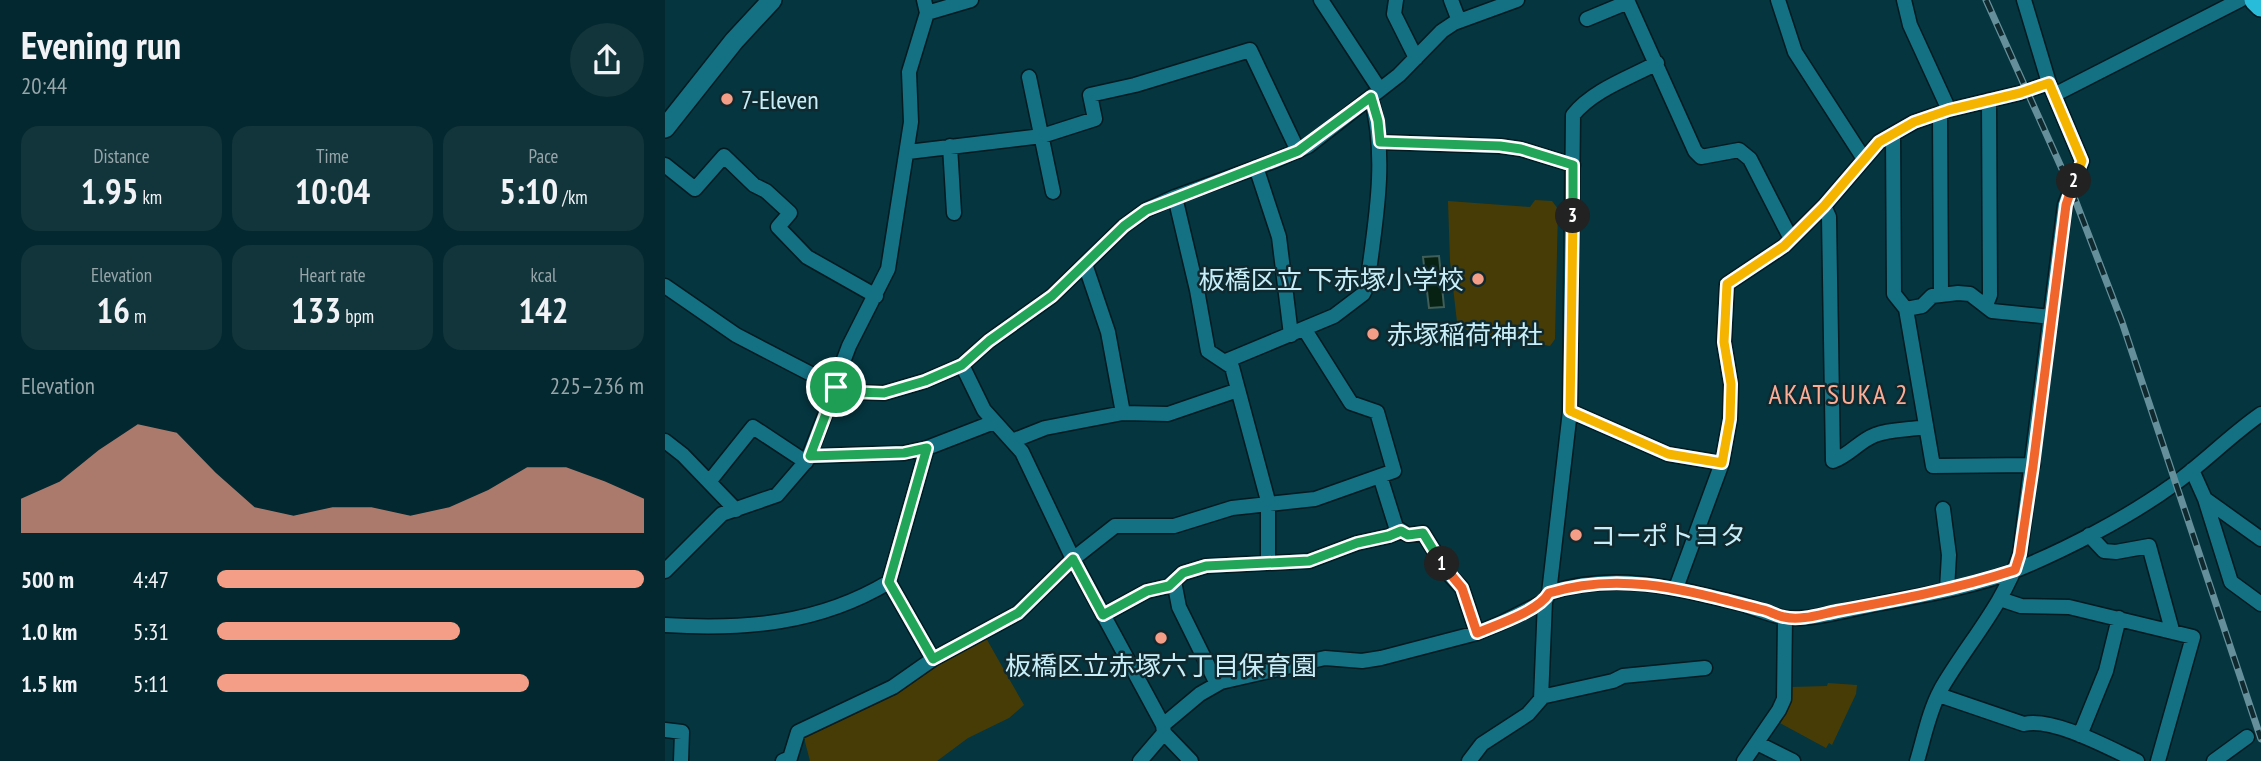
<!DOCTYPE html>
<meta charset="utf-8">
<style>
:root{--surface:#04282f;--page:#12343b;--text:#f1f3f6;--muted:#97a6aa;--accent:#f49e87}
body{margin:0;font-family:"PT Sans Narrow","Noto Sans JP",sans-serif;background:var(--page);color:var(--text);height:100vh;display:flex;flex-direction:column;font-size:26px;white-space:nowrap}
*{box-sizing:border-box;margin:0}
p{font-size:23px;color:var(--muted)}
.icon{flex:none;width:38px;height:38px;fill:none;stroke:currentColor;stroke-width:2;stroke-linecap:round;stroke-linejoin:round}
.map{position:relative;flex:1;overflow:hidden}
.panel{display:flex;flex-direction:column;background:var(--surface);width:665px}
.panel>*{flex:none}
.pin{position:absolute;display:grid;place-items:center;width:60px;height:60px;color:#fff;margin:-30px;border:4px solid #fff;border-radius:50%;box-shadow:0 2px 7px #0007}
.km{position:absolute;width:35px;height:35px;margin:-18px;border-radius:50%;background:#222;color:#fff;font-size:19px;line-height:35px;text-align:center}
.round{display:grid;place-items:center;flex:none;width:74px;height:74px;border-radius:37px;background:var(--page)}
.overview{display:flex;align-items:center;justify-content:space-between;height:119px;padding:0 21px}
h1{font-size:38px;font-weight:700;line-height:52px}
.figures{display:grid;grid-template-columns:repeat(3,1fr);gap:10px;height:119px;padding:7px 21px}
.figures div{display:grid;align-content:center;border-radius:18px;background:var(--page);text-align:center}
.figures b{font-size:35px;font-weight:700}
.figures small{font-size:19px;font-weight:400}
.figures p{font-size:19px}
.chart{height:196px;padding:14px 21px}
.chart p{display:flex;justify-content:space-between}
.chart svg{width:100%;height:126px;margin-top:7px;fill:var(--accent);opacity:.7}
ul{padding:0 21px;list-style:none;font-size:23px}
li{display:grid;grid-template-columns:112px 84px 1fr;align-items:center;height:52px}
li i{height:18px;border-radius:9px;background:var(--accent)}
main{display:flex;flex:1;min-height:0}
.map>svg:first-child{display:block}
</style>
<main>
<section class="panel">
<div class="overview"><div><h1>Evening run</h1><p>20:44</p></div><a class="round"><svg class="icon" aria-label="share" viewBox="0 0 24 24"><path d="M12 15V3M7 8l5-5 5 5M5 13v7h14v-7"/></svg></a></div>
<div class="figures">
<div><p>Distance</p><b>1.95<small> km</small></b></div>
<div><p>Time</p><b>10:04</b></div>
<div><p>Pace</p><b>5:10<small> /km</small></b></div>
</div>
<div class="figures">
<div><p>Elevation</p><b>16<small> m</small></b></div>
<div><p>Heart rate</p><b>133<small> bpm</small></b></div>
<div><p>kcal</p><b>142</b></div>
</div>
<div class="chart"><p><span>Elevation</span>225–236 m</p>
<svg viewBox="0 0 160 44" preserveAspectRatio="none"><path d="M0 44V32L10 26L20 15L30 6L40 9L50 23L60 35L70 38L80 35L90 35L100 38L110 35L120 29L130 21L140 21L150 26L160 32V44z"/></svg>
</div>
<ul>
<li><b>500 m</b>4:47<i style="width:100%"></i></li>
<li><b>1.0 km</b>5:31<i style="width:57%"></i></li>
<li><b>1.5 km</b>5:11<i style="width:73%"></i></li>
</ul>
</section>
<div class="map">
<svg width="1596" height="761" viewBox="0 0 1596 761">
<rect width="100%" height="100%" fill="#05353f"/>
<path fill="#483c06" d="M 870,200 L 887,201 L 893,209 L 890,339 L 885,346 L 803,331 L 792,322 L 785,261 L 783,201 L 865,207 Z
M 321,638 L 359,705 L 344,718 L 303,738 L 272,761 L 145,761 L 138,734 L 270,662 Z
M 1163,683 L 1192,685 L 1191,694 L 1167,745 L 1164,743 L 1161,748 L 1113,722 L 1126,702 L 1126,687 L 1162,686 Z"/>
<path fill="#072213" stroke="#415f58" stroke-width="2" d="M 774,256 L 779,307 L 764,308 L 758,257 Z"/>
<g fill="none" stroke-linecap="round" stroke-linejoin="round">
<g stroke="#021a20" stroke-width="17">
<path id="street" d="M 656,0 L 715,90
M 731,0 L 729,14 L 751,58
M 786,0 L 794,21
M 962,0 L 1030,151 L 1036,157 L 1074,150 L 1085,159 L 1126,239
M 1113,0 L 1130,52 L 1199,159
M 1239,0 L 1245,25 L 1284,110
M 262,13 L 306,0
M 922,19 L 963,2
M 364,77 L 388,192
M 1389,95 L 1575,0
M 1275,113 L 1276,295
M 1228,134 L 1229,294 L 1241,309 L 1268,466 L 1368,465
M 715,142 L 835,146 L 856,149 L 908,165
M 285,146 L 289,213
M 243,152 L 377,136 L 430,119 L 425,95 L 470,85 L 585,50 L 633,151
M 0,165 L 30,189 L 59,156 L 89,185 L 101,191 L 125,213 L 113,227 L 142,257 L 211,296
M 591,167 L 614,237 L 626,335
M 510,197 L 532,290 L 543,351 L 567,367 L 603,501 L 603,562
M 1159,206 L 1164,217 L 1168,461 C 1185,455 1194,441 1210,435 C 1225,429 1245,430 1260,427
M 420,264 L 443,332 L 458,413
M 0,286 L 71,335 L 171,387 L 190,392 L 219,393 L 260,381 L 297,365 L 324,341 L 387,296 L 459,226 L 481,210 L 510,197 L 609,161 L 643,146 L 734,75 L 777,31 L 789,23 L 852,0
M 1321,305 L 1325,295 L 1324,100
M 1241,309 L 1257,306 L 1267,296 L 1293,293 L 1305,294 L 1327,311 L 1386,317
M 561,361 L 669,316 L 698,294 L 702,286 C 710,224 723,158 706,97
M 297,365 L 319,410 L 357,452 L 408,559 L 498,725 L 499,733 L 526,761
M 169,386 L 184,346 L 223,269 L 246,122 L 244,72 L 262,13 L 259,0
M 905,411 L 1003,454 L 1057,463
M 0,441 L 18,455 L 71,510
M 347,441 L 380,428 L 458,413 L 503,414 L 573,390
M 262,448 L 224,582 L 268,659
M 145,456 L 239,453 L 262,448 L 329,422
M 1527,470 L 1540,499 L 1596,539
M 715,476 L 731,527 L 743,535 L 758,533 L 783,573 L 797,588 L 812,633
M 44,482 L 88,427 L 141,462
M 1540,499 L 1566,582 L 1596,604
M 1278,509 L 1284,555 L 1282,589
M 1424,535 L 1439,551 L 1451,552 L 1484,546 L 1507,630
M 0,571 L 57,514 L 112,495 L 143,459 L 171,387
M 509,581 L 514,607 L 552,684
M 1011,588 L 1057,463 L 1065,419 L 1066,384 L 1059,342 L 1062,284 L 1119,246 L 1159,206 L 1214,142 L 1249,122 L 1284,110 L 1355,93 L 1384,83
M 884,593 C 951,571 1010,588 1077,604 C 1089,608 1111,617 1122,618 C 1148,620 1190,608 1217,603 C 1259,595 1311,586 1351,570 C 1400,550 1462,518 1505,487 C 1537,465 1564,436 1596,414
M 1335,599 L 1356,606 L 1404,607 L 1528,637 L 1493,761
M 438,615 L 482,591 L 504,586 L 518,573 L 541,566 L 644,561 L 692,543 L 724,536 L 736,531
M 0,625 C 80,630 154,624 224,582
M 1274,695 L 1359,724 C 1388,717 1444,748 1472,761
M 876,697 L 948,681 L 958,676 L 1040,668
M 498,725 L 535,694 L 556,682 L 660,658 L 697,661 L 716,658 L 812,633 L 836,623 L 880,601
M 0,730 L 17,732 L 16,761
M 1415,735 L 1441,671 L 1454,618
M 1092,743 L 1128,761
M 118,761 L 125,758 L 133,732 L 228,687 L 268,659 L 353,613 L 408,559 L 450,526 L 509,526 L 567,508 L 650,499 L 729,471 L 712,412 L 686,403 L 640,330
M 475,761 L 499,733
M 804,761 L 817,744 L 863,714 L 876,699 L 880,601 L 884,593 L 905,411 L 908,115 C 928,90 964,78 992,63
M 1079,761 L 1114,710 L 1119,699 L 1120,618
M 1252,761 C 1259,738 1264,711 1276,689 C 1302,644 1339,604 1355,554 L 1400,205 L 1417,161 L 1384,83 L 1359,0
M 1549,761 L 1582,737"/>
</g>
<g stroke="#021a20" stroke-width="22">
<path id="secondary" d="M 0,128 L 69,41 L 107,0"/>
</g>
<g stroke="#021a20" stroke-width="24">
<path id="highway" d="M 1590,0 L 1596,6"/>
</g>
<use href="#street" stroke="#147083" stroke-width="14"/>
<use href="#secondary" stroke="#147083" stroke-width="19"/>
<use href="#highway" stroke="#28bcda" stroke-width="21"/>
<g stroke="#65909b" stroke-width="7">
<path id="rail" d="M 1321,0 L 1406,189 L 1457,322 L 1596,739"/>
</g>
<use href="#rail" stroke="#0f292f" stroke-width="4.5" stroke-dasharray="13" stroke-linecap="butt"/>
</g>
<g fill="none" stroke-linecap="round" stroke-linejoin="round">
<g stroke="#fff" stroke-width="14">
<path id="split-1" d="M 171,387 L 145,456 L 239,453 L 262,448 L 224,582 L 268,659 L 353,613 L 408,559 L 438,615 L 482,591 L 504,586 L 518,573 L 541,566 L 644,561 L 692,543 L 724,536 L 736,531 L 743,535 L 758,533 L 777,564"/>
</g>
<g stroke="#fff" stroke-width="14">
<path id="split-2" d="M 777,564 L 797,588 L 812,633 C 831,625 874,611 884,593 C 959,570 1026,592 1099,610 C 1106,612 1112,616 1119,617 C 1136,621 1156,614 1172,611 C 1232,600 1292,589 1350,570 L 1355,554 L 1368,466 L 1401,205 L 1409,181"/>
</g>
<g stroke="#fff" stroke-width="14">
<path id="split-3" d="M 908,216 L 905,411 L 1003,454 L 1057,463 L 1065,419 L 1066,384 L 1059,342 L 1062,284 L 1119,246 L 1159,206 L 1214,142 L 1249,122 L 1284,110 L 1355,93 L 1384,83 L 1417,161 L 1409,181"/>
</g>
<g stroke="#fff" stroke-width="14">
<path id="split-4" d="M 171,387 L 190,392 L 219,393 L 260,381 L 297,365 L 324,341 L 387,296 L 459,226 L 481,210 L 633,151 L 706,97 L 713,121 L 715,142 L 835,146 L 856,149 L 908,165 L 908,216"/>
</g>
<use href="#split-1" stroke="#22a559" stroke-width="9"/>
<use href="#split-2" stroke="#f0652b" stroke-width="9"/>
<use href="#split-3" stroke="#f5b400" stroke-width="9"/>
<use href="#split-4" stroke="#22a559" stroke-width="9"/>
</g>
<g fill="#f49e87" stroke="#0f292f" stroke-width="2.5">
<circle cx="62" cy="99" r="7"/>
<circle cx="813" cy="279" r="7"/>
<circle cx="708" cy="334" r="7"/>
<circle cx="911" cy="535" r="7"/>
<circle cx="496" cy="638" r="7"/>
</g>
<g text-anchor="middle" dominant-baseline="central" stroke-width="5" stroke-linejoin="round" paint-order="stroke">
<g font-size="26" fill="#c8eef9" stroke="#0f292f" text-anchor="start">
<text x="76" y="99">7-Eleven</text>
<text x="799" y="279" text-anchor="end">板橋区立 下赤塚小学校</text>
<text x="722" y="334">赤塚稲荷神社</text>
<text x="925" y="535">コーポトヨタ</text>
<text x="496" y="665" text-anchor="middle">板橋区立赤塚六丁目保育園</text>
</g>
<g font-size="28" letter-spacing="2" fill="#fdac96" stroke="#0f292f">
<text x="1174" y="393">AKATSUKA 2</text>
</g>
</g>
</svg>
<div class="pin" style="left:171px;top:387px;background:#1e9e55"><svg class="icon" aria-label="arrive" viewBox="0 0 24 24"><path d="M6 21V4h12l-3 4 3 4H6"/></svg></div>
<b class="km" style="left:777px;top:564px">1</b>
<b class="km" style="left:1409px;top:181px">2</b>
<b class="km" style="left:908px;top:216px">3</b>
</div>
</main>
